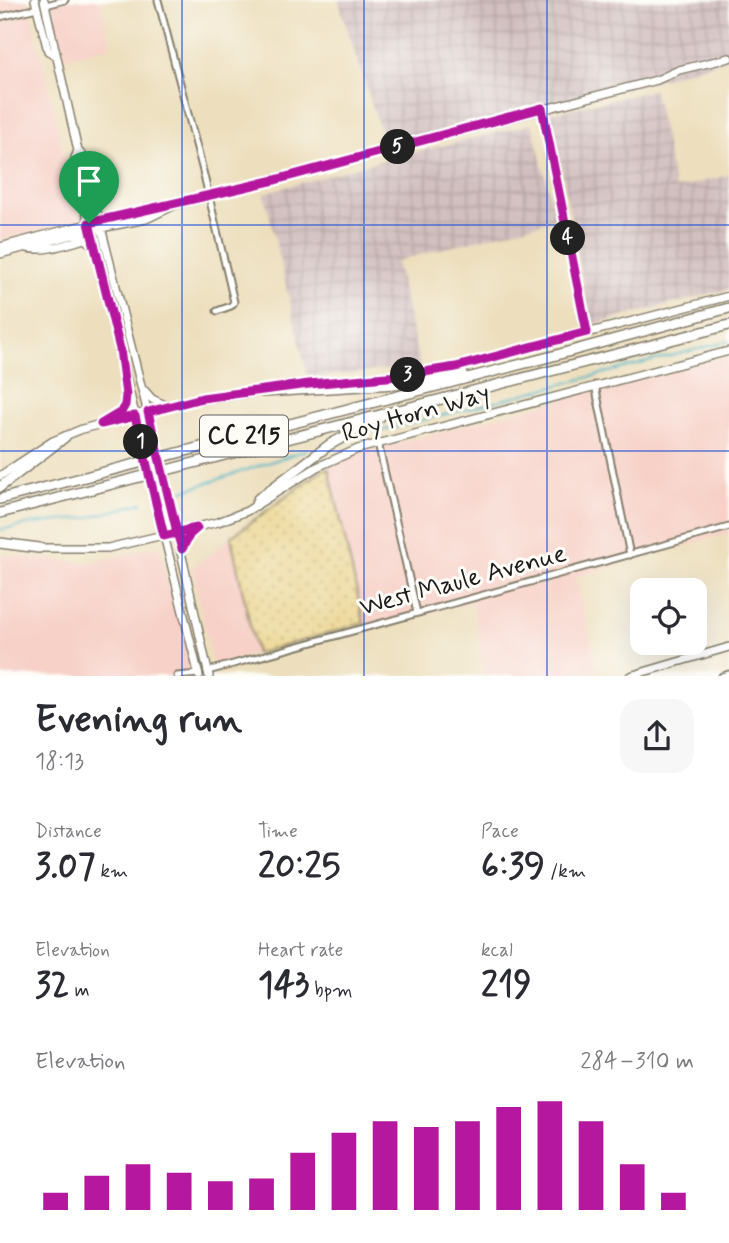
<!DOCTYPE html>
<meta charset="utf-8">
<style>
:root{--surface:#fff;--page:#f7f7f7;--text:#2b2b33;--muted:#7c7c81;--accent:#b5179e}
body{margin:0;font-family:Mynerve,sans-serif;background:var(--page);color:var(--text);height:100vh;display:flex;flex-direction:column;font-size:26px;white-space:nowrap}
*{box-sizing:border-box;margin:0}
p{font-size:23px;color:var(--muted)}
.icon{flex:none;width:38px;height:38px;fill:none;stroke:currentColor;stroke-width:2;stroke-linecap:round;stroke-linejoin:round}
.map{position:relative;height:676px;overflow:hidden}
.sheet{display:flex;flex-direction:column;background:var(--surface);flex:1}
.sheet>*{flex:none}
.controls{position:absolute;left:630px;top:578px;display:grid;gap:14px}
.controls a{display:grid;place-items:center;width:77px;height:77px;border-radius:14px;background:var(--surface);box-shadow:0 7px 28px #0002;font-size:35px}
.pin{position:absolute;display:grid;place-items:center;width:60px;height:60px;color:#fff;margin:-72px -30px;border-radius:50% 50% 50% 0;rotate:-45deg;box-shadow:0 0 7px #0007}
.pin .icon{rotate:45deg}
.km{position:absolute;width:35px;height:35px;margin:-18px;border-radius:50%;background:#222;color:#fff;font-size:19px;line-height:35px;text-align:center}
.round{display:grid;place-items:center;flex:none;width:74px;height:74px;border-radius:21px;background:var(--page)}
.head{display:flex;align-items:center;justify-content:space-between;height:119px;padding:0 35px}
h1{font-size:38px;font-weight:700;line-height:52px}
.metrics{display:grid;grid-template-columns:repeat(3,1fr);gap:10px;height:119px;padding:7px 35px}
.metrics div{display:grid;align-content:center}
.metrics b{font-size:35px;font-weight:700}
.metrics small{font-size:19px;font-weight:400}
.metrics p{font-size:19px}
.chart{height:196px;padding:14px 35px}
.chart p{display:flex;justify-content:space-between}
.chart svg{width:100%;height:126px;margin-top:7px;stroke:var(--accent);stroke-width:6}
.map>svg:first-child{display:block}
</style>
<div class="map">
<svg width="729" height="676" viewBox="0 0 729 676">
<defs>
<pattern id="industrial-grid" width="8" height="8" patternUnits="userSpaceOnUse" patternTransform="scale(1.75)"><rect width="8" height="8" fill="#d2bfc0"/><path d="M0 4h8M4 0v8" fill="none" stroke="#b4a4a4"/></pattern>
<pattern id="sand-dots" width="8" height="8" patternUnits="userSpaceOnUse" patternTransform="scale(1.75)"><rect width="8" height="8" fill="#eeda9e"/><path d="M2 2h.1M6 6h.1" fill="none" stroke="#ccba88" stroke-width="1.8" stroke-linecap="round"/></pattern>
</defs>
<rect width="100%" height="100%" fill="#fdfcf7"/>
<filter id="ink" filterUnits="userSpaceOnUse"><feTurbulence type="fractalNoise" baseFrequency=".0143" numOctaves="2"/><feDisplacementMap in="SourceGraphic" scale="14" xChannelSelector="R" yChannelSelector="G"/><feConvolveMatrix kernelMatrix="1 2 1 2 8 2 1 2 1" color-interpolation-filters="sRGB"/></filter>
<filter id="wash" filterUnits="userSpaceOnUse"><feTurbulence type="fractalNoise" baseFrequency=".00686" numOctaves="4" result="noise"/><feDisplacementMap in="SourceGraphic" scale="28" xChannelSelector="R" yChannelSelector="G"/><feGaussianBlur stdDeviation="1.57" result="paint"/><feColorMatrix in="noise" values="0 0 0 0 0 0 0 0 0 0 0 0 0 0 0 0 0 1.4 0 .05"/><feComposite in="paint" operator="in"/></filter>
<g filter="url(#wash)">
<rect width="100%" height="100%" fill="#eddfbd"/>
<path fill="#f7d1c8" d="M 0,0 L 28,0 L 79,220 L 0,240 Z
M 51,0 L 100,0 L 111,47 L 65,58 Z
M 729,355 L 729,533 L 575,577 L 598,671 L 578,676 L 485,676 L 472,601 L 364,630 L 329,469 L 331,464 L 384,444 L 416,438 Z
M 231,537 L 256,654 L 213,666 L 192,568 Z
M 159,546 L 167,580 L 185,631 L 195,676 L 0,676 L 0,555 L 92,563 Z"/>
<path fill="url(#industrial-grid)" d="M 338,0 L 729,0 L 729,58 L 657,80 L 387,151 Z
M 654,90 L 675,189 L 729,175 L 729,289 L 591,325 L 551,113 Z
M 532,124 L 556,219 L 396,261 L 420,366 L 308,378 L 264,193 L 379,161 Z"/>
<path fill="url(#sand-dots)" stroke="#857b5d" stroke-width="2" d="M 324,469 L 329,469 L 364,623 L 256,654 L 231,537 Z"/>
<g fill="none" stroke-linecap="round" stroke-linejoin="round">
<path stroke="#47b2c5" stroke-width="2" d="M 377,432 L 729,341
M 183,491 L 306,450
M 0,530 L 32,524 L 87,518 L 142,503"/>
</g>
</g>
<g filter="url(#ink)">
<g fill="none" stroke-linecap="round" stroke-linejoin="round">
<g stroke="#847e6c" stroke-width="9">
<path id="minor" d="M 158,0 L 202,167 L 234,302 L 231,306 L 217,311
M 46,5 L 65,0
M 0,17 L 37,8
M 542,108 L 587,332
M 595,385 L 630,555
M 378,443 L 417,613
M 208,671 L 729,527
M 177,676 L 199,674
M 722,676 L 729,674"/>
</g>
<g stroke="#847e6c" stroke-width="10">
<path id="major" d="M 35,0 L 48,51 L 55,55
M 44,0 L 78,151 L 83,156 L 155,441
M 78,151 L 75,158 L 81,190 L 142,444
M 0,247 L 125,214 L 162,205 L 175,205 L 275,179 L 657,80 L 679,70 L 729,58
M 27,248 C 46,252 66,244 85,239 L 95,246
M 0,254 L 91,230 L 146,219 L 175,205
M 296,387 L 398,376 L 456,367 L 729,296
M 145,391 L 152,399 L 167,406
M 111,419 L 123,409 L 126,392
M 0,476 L 53,441 L 82,429 L 189,401 L 267,391
M 151,483 L 199,676
M 167,490 L 209,676
M 36,548 L 108,548 L 218,522 L 247,511 L 317,467 L 358,449 L 729,351
M 630,676 L 729,647"/>
</g>
<g stroke="#847e6c" stroke-width="12">
<path id="highway" d="M 263,392 L 396,384 L 463,374
M 0,487 L 65,437
M 0,499 L 549,357 L 729,308
M 256,505 L 258,499 L 329,445 L 380,417
M 0,513 L 729,325
M 0,543 L 39,548"/>
</g>
<use href="#minor" stroke="#fff" stroke-width="5"/>
<use href="#major" stroke="#fff" stroke-width="7"/>
<use href="#highway" stroke="#fff" stroke-width="9"/>
<g stroke="#847e6c" stroke-width="10" stroke-linecap="butt">
<path id="major-bridge" d="M 155,441 L 167,490
M 142,444 L 151,483"/>
</g>
<use href="#major-bridge" stroke="#fff" stroke-width="7"/>
</g>
</g>
<g fill="none" stroke-linecap="round" stroke-linejoin="round" filter="url(#ink)">
<g stroke="#fff" stroke-width="14">
<path id="route" d="M 89,223 L 120,349 L 126,395 L 125,405 L 121,412 L 101,424 L 135,416 L 164,536 C 175,533 186,530 197,528 L 190,534 L 182,549 L 177,532 L 148,412 L 202,398 L 309,384 L 398,376 L 456,367 L 587,332 L 542,108 L 275,180 L 89,223"/>
</g>
<use href="#route" stroke="#b5179e" stroke-width="9"/>
</g>
<path fill="none" stroke="#1d4ed8" stroke-width="2" stroke-opacity="0.55" d="M 182,0 L 182,676M 364,0 L 364,676M 547,0 L 547,676M 0,225 L 729,225M 0,451 L 729,451"/>
<g text-anchor="middle" dominant-baseline="central" stroke-width="6" stroke-linejoin="round" paint-order="stroke">
<rect fill="#fdfcf7" stroke="#605f5e" stroke-width="2" x="200" y="415.5" width="88" height="41" rx="5"/>
<g font-size="24" font-weight="bold" fill="#1c1c1c">
<text x="244" y="436">CC 215</text>
</g>
<g font-size="26" fill="#1c1c1c" stroke="#fdfcf7">
<text transform="translate(416 414) rotate(-16)">Roy Horn Way</text>
<text transform="translate(463 581) rotate(-15)">West Maule Avenue</text>
</g>
</g>
</svg>
<div class="controls">
<a><svg class="icon" aria-label="locate" viewBox="0 0 24 24"><circle cx="12" cy="12" r="6"/><path d="M12 2v4M12 18v4M2 12h4M18 12h4"/></svg></a>
</div>
<div class="pin" style="left:89px;top:223px;background:#1e9e55"><svg class="icon" aria-label="arrive" viewBox="0 0 24 24"><path d="M6 21V4h12l-3 4 3 4H6"/></svg></div>
<b class="km" style="left:141px;top:442px">1</b>
<b class="km" style="left:408px;top:375px">3</b>
<b class="km" style="left:568px;top:238px">4</b>
<b class="km" style="left:398px;top:147px">5</b>
</div>
<section class="sheet">
<div class="head"><div><h1>Evening run</h1><p>18:13</p></div><a class="round"><svg class="icon" aria-label="share" viewBox="0 0 24 24"><path d="M12 15V3M7 8l5-5 5 5M5 13v7h14v-7"/></svg></a></div>
<div class="metrics">
<div><p>Distance</p><b>3.07<small> km</small></b></div>
<div><p>Time</p><b>20:25</b></div>
<div><p>Pace</p><b>6:39<small> /km</small></b></div>
</div>
<div class="metrics">
<div><p>Elevation</p><b>32<small> m</small></b></div>
<div><p>Heart rate</p><b>143<small> bpm</small></b></div>
<div><p>kcal</p><b>219</b></div>
</div>
<div class="chart"><p><span>Elevation</span>284–310 m</p>
<svg viewBox="0 0 160 44" preserveAspectRatio="none"><path d="M5 44V38M15 44V32M25 44V28M35 44V31M45 44V34M55 44V33M65 44V24M75 44V17M85 44V13M95 44V15M105 44V13M115 44V8M125 44V6M135 44V13M145 44V28M155 44V38"/></svg>
</div>
</section>
